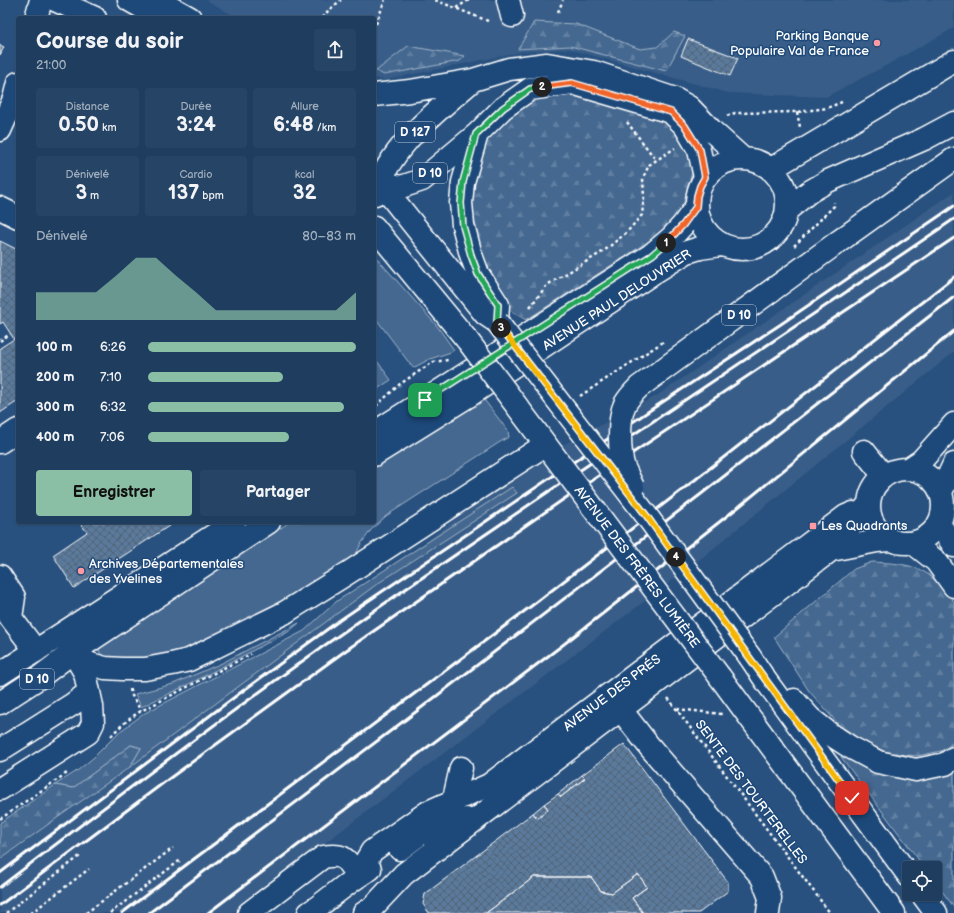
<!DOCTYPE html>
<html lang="fr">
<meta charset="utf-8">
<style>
:root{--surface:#1e3d5f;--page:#264465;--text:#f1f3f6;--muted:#a1aebd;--line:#3c5674;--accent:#8abfa5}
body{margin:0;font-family:"Balsamiq Sans",sans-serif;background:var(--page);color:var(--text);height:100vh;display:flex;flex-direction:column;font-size:15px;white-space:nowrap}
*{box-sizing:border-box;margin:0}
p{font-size:13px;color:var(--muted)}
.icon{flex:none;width:22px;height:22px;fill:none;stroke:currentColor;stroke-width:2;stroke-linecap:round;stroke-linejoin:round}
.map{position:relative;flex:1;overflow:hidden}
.side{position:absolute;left:16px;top:16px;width:360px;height:508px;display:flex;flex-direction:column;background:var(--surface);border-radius:4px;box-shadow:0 1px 3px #0004,0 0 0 1px var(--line)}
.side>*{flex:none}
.fabs{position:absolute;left:902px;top:861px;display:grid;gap:8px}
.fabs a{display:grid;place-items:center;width:40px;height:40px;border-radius:4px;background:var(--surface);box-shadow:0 1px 3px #0004,0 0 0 1px var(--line);font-size:20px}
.pin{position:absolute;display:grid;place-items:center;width:34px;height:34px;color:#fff;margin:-17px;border-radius:8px;box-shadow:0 2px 6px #0006}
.km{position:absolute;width:20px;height:20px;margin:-10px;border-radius:50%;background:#222;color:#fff;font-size:11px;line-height:20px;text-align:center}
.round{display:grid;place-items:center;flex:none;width:42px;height:42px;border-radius:4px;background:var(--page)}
.head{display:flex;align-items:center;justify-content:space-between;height:68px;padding:0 20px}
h1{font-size:22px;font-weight:700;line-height:30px}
.stats{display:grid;grid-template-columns:repeat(3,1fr);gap:6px;height:68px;padding:4px 20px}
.stats div{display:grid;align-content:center;border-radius:4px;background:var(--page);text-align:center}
.stats b{font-size:20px;font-weight:700}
.stats small{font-size:11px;font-weight:400}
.stats p{font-size:11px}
.chart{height:112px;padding:8px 20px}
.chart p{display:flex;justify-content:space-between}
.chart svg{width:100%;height:72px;margin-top:4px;fill:var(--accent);opacity:.7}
.button{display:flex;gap:8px;margin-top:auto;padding:8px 20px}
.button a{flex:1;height:46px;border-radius:4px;background:var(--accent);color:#111;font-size:16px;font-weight:700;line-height:46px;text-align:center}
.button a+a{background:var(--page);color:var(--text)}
ul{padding:0 20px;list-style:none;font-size:13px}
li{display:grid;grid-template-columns:64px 48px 1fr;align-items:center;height:30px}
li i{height:10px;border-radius:5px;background:var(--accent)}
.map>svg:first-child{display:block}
</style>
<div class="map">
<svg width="954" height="913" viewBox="0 0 954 913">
<defs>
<pattern id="forest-firs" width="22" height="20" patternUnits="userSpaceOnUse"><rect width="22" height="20" fill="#446890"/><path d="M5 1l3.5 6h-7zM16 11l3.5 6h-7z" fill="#607fa1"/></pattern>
<pattern id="building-cross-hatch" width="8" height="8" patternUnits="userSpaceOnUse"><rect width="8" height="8" fill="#5a7a9d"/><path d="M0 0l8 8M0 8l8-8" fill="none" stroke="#536374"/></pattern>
</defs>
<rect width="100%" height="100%" fill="#28517f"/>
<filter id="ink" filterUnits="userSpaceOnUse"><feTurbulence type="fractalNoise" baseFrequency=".025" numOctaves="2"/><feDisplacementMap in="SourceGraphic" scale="8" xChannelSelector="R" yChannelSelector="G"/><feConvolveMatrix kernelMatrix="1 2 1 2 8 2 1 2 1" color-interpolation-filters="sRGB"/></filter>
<g filter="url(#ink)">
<path fill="#375d88" d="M 206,0 L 954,0 L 954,28 L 887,65 L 826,97 L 728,93 L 569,49 L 521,52 L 385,80 L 374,78 L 374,18 L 238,18 Z
M 954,192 L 954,352 L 703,557 L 378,803 L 232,913 L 0,913 L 0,858 L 538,458 L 658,395 Z"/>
<path fill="#446890" stroke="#a2b4c8" d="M 374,255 L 437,326 L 454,350 L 451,352 L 430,359 L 413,368 L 374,316 Z
M 374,357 L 391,380 L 374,391 Z
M 482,397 L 508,431 L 509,437 L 500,442 L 386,516 L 371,530 L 361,544 L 352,562 L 317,586 L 196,649 L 149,661 L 106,658 C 98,653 97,649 103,642 L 290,522 L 374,522 L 374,467 Z
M 512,487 L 517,493 L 377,584 L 130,767 L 141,748 L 131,745 L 73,788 L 55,785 L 77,771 L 93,758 L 119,732 L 145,713 L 304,631 L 337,601 Z
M 299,623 L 288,632 L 195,681 L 141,707 L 135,694 L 173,684 L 222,663 Z"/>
<path fill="url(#forest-firs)" stroke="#a2b4c8" d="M 534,22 L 576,24 L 640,49 L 657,47 L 674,32 L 685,36 L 666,71 L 570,46 L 518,49 Z
M 408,46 L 465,56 L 460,61 L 384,75 L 376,71 Z
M 579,92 L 657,115 L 675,127 L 691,149 L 693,169 L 688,186 L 683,206 L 674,223 L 660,234 L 526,320 L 509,310 L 478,254 L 470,219 L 472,179 L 482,150 L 500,119 L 526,102 L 550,93 Z
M 872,562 C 891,563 913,563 929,575 C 937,581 944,591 951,597 L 954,602 L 954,743 L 941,751 L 917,756 L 889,753 L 864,742 L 838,724 L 809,691 L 774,637 L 854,569 Z
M 131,745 L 141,748 L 130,767 L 57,818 L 0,859 L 0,823 L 55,785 L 73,788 Z
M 844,755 L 871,770 L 897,778 L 925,779 L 954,771 L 954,907 L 935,882 L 935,868 L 925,868 L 841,757 Z"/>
<path fill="url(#building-cross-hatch)" stroke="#fff" d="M 688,39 L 738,58 L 730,76 L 681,56 Z
M 0,45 L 4,47 L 0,55 Z
M 0,241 L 18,250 L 18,401 L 0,413 L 0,348 L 14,339 L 3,322 L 0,324 Z
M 79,522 L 175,522 L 74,588 L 53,555 L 87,532 Z
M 624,744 L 728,882 L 728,891 L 699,913 L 643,913 L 632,898 L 647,887 L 638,874 L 612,893 L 601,891 L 591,877 L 534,877 L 486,913 L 429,913 L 423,904 L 425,894 L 533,813 L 537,818 L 548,809 L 544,804 L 558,794 L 561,797 L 585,778 L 582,775 Z
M 582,775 L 585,778 L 561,797 L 558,794 Z
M 544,804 L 548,809 L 537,818 L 533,813 Z
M 638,874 L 647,887 L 632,898 L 643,913 L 486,913 L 534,877 L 591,877 L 601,891 L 612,893 Z"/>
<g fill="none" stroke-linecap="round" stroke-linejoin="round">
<g stroke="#fff" stroke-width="25">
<path id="minor" d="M 508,0 L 512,16
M 36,18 L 41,0
M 0,130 L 14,99 L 18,83
M 0,208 L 18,217
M 0,442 L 18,430
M 864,451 L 884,476
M869 506a37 37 0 1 1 74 0a37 37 0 1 1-74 0Z
M 909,469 L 921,461 L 954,424
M 941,492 L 954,464
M 831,550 L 877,541 L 889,540
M 0,576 L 14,597 L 11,618
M 0,603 L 11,618 L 36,651
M 621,710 L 649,746 L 762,877 L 770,898 L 768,913
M 0,750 L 73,704 L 89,692
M 0,789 L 88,733 L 93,723 L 92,706 L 85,673 L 73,652
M 451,812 L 461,768
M 400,849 L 420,834 L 466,819
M 357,876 L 372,851 L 428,812 L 489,785 L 846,516 L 853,513
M 249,913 L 323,857 C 345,853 346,859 357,876
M 309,913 C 330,899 348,881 370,869
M 364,913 L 372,908 L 404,874 L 831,550 L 868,505"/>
</g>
<g stroke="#fff" stroke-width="25">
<path id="major" d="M 55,0 L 95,18
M 129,0 L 161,18
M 158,0 L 190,18
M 374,95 L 410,91 L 473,80 L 509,69 L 547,64 L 594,72 L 675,99 L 689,107 L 713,132 L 743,159
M697 204a45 45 0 1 1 90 0a45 45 0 1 1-90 0Z
M 771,169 L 954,61
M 377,179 L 485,314 L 497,322 L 498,305 L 478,274 L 471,255 L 463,225 L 461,203 L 463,182 L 477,134
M 374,181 L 401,187 L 422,180 L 477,134 L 503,108 L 530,89 L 572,83 L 671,112 L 685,126 L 699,150 L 705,177
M 375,194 C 391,145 435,113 473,80
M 787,210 L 809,192 L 828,181 L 924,139 L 954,123
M 374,227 L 468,341
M 838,242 L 954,159
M 374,433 L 651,255 L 671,238 L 683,225 L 696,207
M 374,455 L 467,397 L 650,275 L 687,252 L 700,248 L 721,245
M 939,524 L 954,546
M 913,543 L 936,561 L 954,586
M 73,652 L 90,664 L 105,668 L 122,669 L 145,669 L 172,664 L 189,660 L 284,613
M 750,657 L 766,681 L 909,876
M 0,674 L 234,522
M 720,677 L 894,913
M 794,700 L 810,718 L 830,734 L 850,747 L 878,762 L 916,770 L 945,764 L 954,758
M 0,703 L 37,679 L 73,652 L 269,522
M 922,894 L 936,913"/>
</g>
<path stroke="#fff" stroke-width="2.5" stroke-dasharray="3 3" stroke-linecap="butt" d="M 435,0 L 488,21
M 456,8 L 469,0
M 558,12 L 563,0
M 323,18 L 327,12 L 341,0
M 376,24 L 385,0
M 797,112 L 800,127
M 727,116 L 735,113 L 797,112 L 827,108 L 842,102
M 627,122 L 656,160
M 794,246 L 834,206 L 834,202
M 530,307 L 547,285 L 604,251 L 627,232 L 642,215 L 644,198 L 643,178 L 649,165 L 675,148
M 0,341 L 10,334
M 580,396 L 663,342
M 376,406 L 400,384 L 433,362 L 448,360
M 130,689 L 131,694 L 141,711
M 668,698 L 830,913
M 677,709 L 722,714
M 111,736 C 120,726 130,718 141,711 L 251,654
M 0,819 L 67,773
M 6,913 L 80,856
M 31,913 L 89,869
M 86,913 L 173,848
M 110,913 L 182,859"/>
<use href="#minor" stroke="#1f4a7a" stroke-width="22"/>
<use href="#major" stroke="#1f4a7a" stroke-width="22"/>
<path stroke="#fff" stroke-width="3" d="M 0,873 L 244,690 L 340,620 L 649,411 L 781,324 L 954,206
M 0,887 C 115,799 230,711 348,629 C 548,489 752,357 954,219
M 0,905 L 170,778 L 345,651 L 561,501 L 954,238
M 122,913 L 534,604 L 691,483 L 954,277
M 149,913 L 417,711 L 700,495 L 954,297
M 208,913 L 564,644 L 741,505 L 954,331"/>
<g stroke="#fff" stroke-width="25" stroke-linecap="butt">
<path id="major-bridge" d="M 497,322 L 646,515 L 750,657
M 468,341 L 720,677
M 633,487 C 630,481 627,474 624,468 C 619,453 618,418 625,404 C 629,397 634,392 639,387 L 838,242
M 284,613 L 348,573 L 545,445"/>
</g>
<use href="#major-bridge" stroke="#1f4a7a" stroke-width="22"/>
</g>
</g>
<g fill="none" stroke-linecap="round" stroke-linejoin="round" filter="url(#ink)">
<g stroke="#fff" stroke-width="8">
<path id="split-1" d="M 425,400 L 652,255 L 666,243"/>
</g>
<g stroke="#fff" stroke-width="8">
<path id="split-2" d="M 542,87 L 572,83 L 671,112 L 685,126 L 700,150 L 705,177 L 700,186 L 697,196 L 696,207 L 683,225 L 666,243"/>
</g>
<g stroke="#fff" stroke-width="8">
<path id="split-3" d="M 501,328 L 497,322 L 498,305 L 478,274 L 471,255 L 463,226 L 461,203 L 463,182 L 476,134 L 503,108 L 530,89 L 542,87"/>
</g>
<g stroke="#fff" stroke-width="8">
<path id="split-4" d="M 501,328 L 646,515 L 676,557"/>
</g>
<g stroke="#fff" stroke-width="8">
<path id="split-5" d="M 676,557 L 852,798"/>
</g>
<use href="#split-1" stroke="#22a559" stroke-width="5"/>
<use href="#split-2" stroke="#f0652b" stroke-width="5"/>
<use href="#split-3" stroke="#22a559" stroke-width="5"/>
<use href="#split-4" stroke="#f5b400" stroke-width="5"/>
<use href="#split-5" stroke="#f5b400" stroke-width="5"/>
</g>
<g fill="#ff9aa2" stroke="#1f4a7a" stroke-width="1.5">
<circle cx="877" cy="43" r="4"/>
<rect x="809" y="522" width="8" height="8" rx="2"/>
<circle cx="81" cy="571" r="4"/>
</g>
<g text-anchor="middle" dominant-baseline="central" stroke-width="3" stroke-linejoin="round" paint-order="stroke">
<g fill="#1f4a7a" stroke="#bcc9d7" stroke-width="1">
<rect x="395" y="122" width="40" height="20" rx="3"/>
<rect x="413" y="163" width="34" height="20" rx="3"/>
<rect x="722" y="305" width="34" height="20" rx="3"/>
<rect x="20" y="669" width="34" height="20" rx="3"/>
</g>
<g font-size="12" font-weight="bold" fill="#fff">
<text x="415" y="132">D 127</text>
<text x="430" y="173">D 10</text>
<text x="739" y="315">D 10</text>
<text x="37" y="679">D 10</text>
</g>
<g font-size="13" fill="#fff" stroke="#1f4a7a" text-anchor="start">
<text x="869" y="36" text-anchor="end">Parking Banque<tspan x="869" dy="15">Populaire Val de France</tspan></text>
<text x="821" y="526">Les Quadrants</text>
<text x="89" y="564">Archives Départementales<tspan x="89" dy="15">des Yvelines</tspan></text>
</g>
<g font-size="13" fill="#fff" stroke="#1f4a7a">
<text transform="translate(617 300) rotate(-33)">AVENUE PAUL DELOUVRIER</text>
<text transform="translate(637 567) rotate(53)">AVENUE DES FRÈRES LUMIÈRE</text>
<text transform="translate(612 693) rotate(-37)">AVENUE DES PRÉS</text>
<text transform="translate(751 792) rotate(53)">SENTE DES TOURTERELLES</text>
</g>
</g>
</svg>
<div class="fabs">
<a><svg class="icon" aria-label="locate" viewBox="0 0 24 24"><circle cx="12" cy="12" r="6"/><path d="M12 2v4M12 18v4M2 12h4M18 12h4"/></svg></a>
</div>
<div class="pin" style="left:425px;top:400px;background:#1e9e55"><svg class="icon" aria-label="arrive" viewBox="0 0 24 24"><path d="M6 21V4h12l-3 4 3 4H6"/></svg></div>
<div class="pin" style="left:852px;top:798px;background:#d93025"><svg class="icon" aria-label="check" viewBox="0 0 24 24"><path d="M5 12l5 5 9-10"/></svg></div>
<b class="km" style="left:666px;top:243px">1</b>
<b class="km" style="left:542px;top:87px">2</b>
<b class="km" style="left:501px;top:328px">3</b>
<b class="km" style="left:676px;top:557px">4</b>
<section class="side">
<div class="head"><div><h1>Course du soir</h1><p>21:00</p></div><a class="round"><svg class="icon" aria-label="share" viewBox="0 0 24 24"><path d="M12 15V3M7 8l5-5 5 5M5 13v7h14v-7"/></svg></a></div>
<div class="stats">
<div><p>Distance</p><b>0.50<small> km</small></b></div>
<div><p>Durée</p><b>3:24</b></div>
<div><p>Allure</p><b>6:48<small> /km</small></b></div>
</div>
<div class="stats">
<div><p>Dénivelé</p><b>3<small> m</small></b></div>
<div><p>Cardio</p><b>137<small> bpm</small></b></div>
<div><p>kcal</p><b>32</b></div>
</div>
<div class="chart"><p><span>Dénivelé</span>80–83 m</p>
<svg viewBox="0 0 160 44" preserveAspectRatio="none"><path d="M0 44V27L10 27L20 27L30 27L40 17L50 6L60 6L70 17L80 27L90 38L100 38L110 38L120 38L130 38L140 38L150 38L160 27V44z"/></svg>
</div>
<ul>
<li><b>100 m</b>6:26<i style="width:100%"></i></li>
<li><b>200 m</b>7:10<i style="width:65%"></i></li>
<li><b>300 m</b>6:32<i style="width:94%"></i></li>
<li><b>400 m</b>7:06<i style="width:68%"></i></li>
</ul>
<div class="button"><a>Enregistrer</a><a>Partager</a></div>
</section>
</div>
